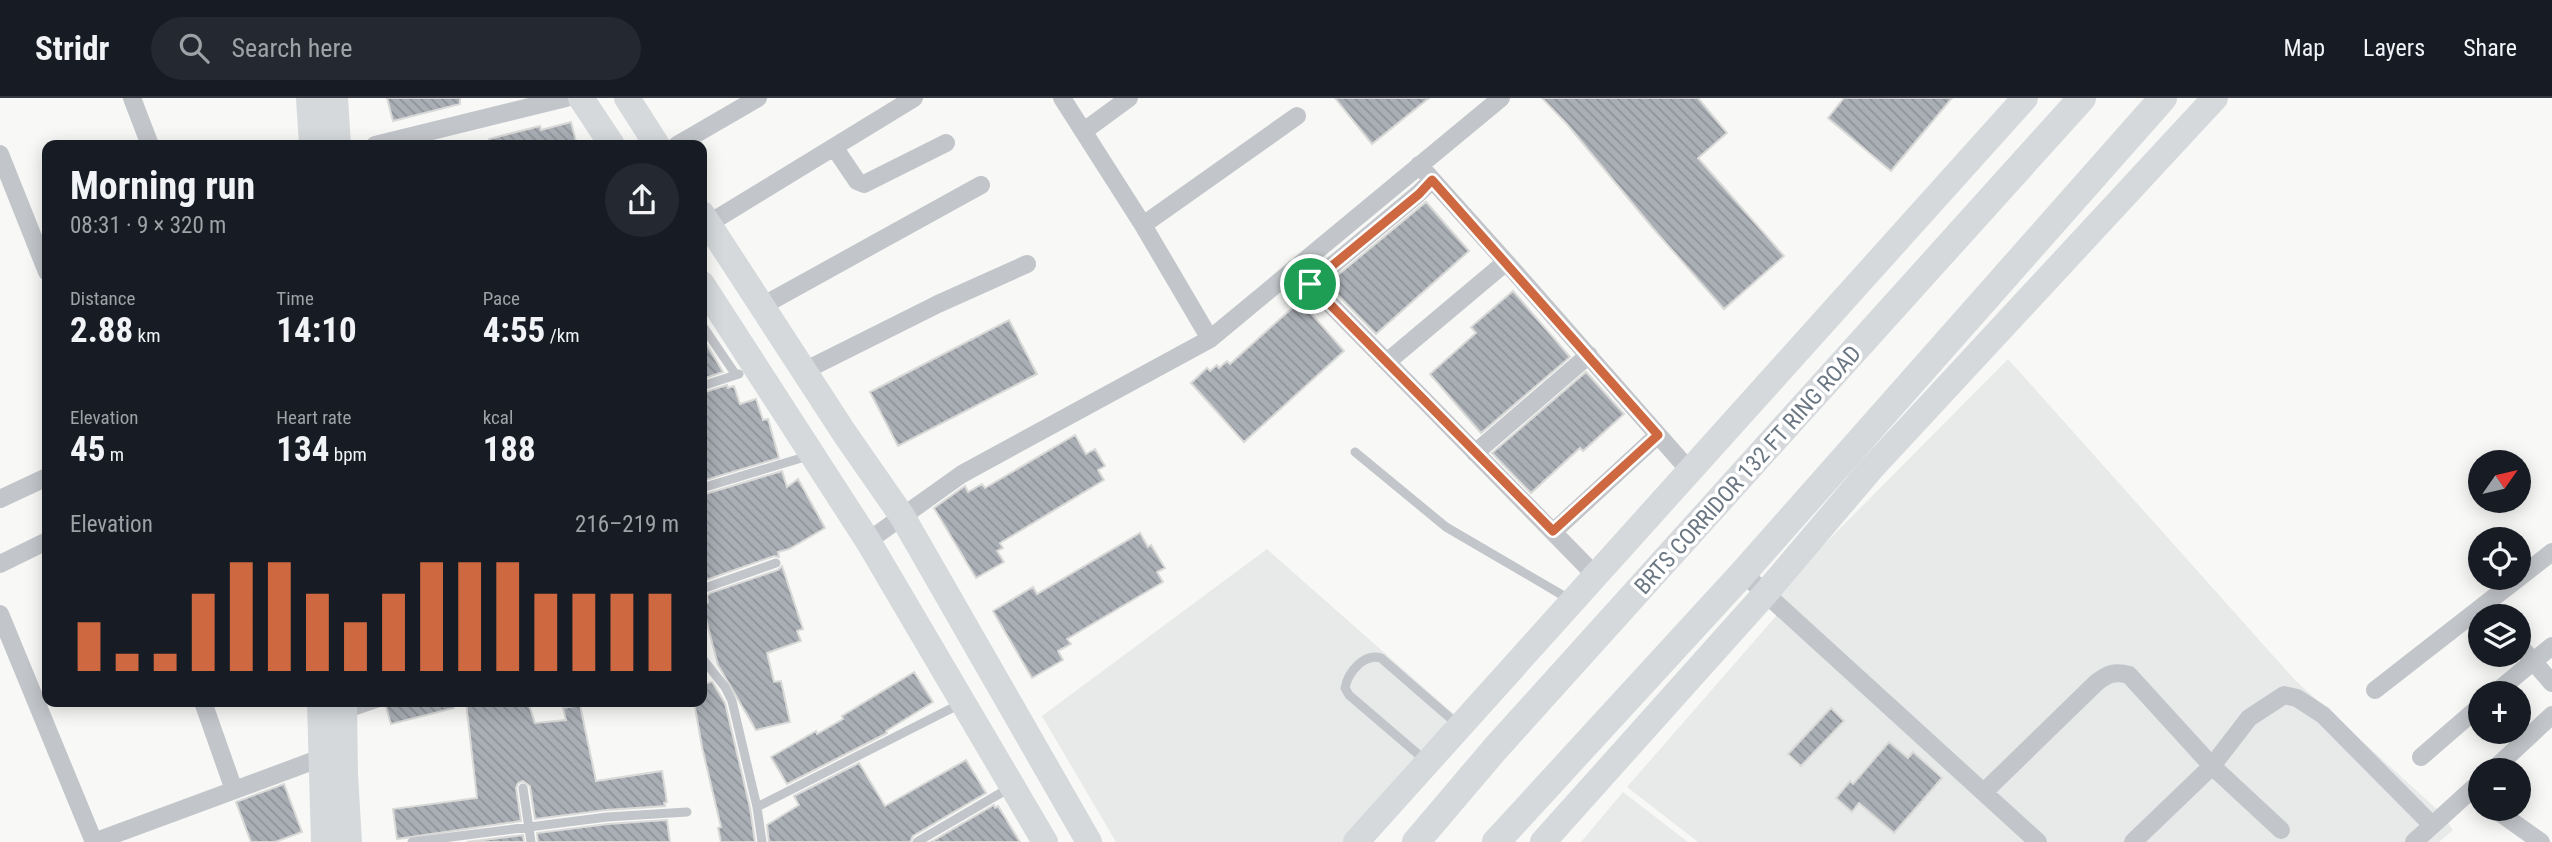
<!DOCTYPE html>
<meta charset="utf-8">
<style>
:root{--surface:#171b24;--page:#242831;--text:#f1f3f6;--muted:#9ea1a6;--line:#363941;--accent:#cd6840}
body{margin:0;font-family:"Roboto Condensed",sans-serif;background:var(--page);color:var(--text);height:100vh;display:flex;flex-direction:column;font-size:26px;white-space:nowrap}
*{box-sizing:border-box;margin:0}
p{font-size:23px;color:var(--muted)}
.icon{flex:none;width:38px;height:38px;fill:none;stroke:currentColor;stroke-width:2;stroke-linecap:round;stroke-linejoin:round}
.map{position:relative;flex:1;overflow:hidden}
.sheet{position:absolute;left:42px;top:42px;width:665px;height:567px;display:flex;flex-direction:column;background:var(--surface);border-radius:14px;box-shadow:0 4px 18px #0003}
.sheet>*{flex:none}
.needle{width:46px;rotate:56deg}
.controls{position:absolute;left:2468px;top:352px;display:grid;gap:14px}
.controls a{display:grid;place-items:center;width:63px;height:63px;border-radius:50%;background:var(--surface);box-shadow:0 4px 18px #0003;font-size:35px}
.pin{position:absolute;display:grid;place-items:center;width:60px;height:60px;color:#fff;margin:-30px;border:4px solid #fff;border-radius:50%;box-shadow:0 2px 7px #0007}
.round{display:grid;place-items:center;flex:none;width:74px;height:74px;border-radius:37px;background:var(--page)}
.overview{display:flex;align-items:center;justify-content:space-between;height:119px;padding:0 28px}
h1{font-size:38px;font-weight:700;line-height:52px}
.stats{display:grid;grid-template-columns:repeat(3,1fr);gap:10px;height:119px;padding:7px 28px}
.stats div{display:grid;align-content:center}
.stats b{font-size:35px;font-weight:700}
.stats small{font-size:19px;font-weight:400}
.stats p{font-size:19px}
.chart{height:196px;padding:14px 28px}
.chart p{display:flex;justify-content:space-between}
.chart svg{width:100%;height:126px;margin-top:7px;stroke:var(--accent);stroke-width:6}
header{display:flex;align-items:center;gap:42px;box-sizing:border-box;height:98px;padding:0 35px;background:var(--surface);border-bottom:2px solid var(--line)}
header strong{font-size:33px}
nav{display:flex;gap:38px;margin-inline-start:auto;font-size:24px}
.search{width:490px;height:63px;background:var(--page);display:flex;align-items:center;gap:18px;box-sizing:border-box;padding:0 24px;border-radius:38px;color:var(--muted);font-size:26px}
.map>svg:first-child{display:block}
</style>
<header>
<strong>Stridr</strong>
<div class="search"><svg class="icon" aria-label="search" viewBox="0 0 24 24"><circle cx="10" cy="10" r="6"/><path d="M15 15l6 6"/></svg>Search here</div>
<nav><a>Map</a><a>Layers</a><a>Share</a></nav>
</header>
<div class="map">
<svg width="2552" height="744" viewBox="0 0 2552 744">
<defs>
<pattern id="building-back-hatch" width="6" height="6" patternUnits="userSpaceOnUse" patternTransform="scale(1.75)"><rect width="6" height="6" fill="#a9afb5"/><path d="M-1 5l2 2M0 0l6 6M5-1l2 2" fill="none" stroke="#8e9399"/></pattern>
</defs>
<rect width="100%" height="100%" fill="#f8f8f6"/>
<path fill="#e8eae9" d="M 2008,261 L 2295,582 L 2440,714 L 2453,732 L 2439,744 L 2048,744 L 1776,495 Z
M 1267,451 L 1456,618 L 1347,744 L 1116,744 L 1042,618 Z
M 1777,517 L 2026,744 L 1698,744 L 1627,689 Z
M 1623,694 L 1688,744 L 1581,744 Z"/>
<path fill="url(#building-back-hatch)" stroke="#d9d9d8" stroke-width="2" d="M 387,0 L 460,0 L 460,6 L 393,23 Z
M 1335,0 L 1429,0 L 1372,46 Z
M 1542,0 L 1698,0 L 1727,35 L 1698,60 L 1784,158 L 1724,211 L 1652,129 L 1567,26 Z
M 1844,0 L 1952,0 L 1891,73 L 1828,20 Z
M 571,24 L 577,47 L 490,47 L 489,41 L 540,28 L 541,32 Z
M 1426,104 L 1469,153 L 1376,236 L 1327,186 Z
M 1513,193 L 1570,259 L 1481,335 L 1430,276 L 1476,235 L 1471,229 Z
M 1300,203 L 1344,253 L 1244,344 L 1191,285 L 1207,270 L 1210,273 L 1217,267 L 1219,270 L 1227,263 L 1230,266 Z
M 1009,222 L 1037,276 L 898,348 L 870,294 Z
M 702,239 L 723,274 L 702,281 Z
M 1586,274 L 1624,316 L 1583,353 L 1580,350 L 1531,395 L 1492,355 Z
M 727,287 L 728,290 L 734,288 L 740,306 L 756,301 L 763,322 L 768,321 L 779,360 L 702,383 L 702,295 Z
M 1075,337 L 1086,356 L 1095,351 L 1105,368 L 1098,372 L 1104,382 L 1000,445 L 1003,450 L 997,453 L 1004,464 L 976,480 L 934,410 L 965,388 L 968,394 L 982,386 L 985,390 Z
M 782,373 L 787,389 L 798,381 L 825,430 L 789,451 L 778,454 L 779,459 L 774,458 L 706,482 L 702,468 L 702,397 Z
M 1140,435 L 1148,449 L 1151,447 L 1165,470 L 1157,474 L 1163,484 L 1067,541 L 1071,546 L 1058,553 L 1063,562 L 1032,580 L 993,513 L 1033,489 L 1037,496 Z
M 782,468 L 803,531 L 797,533 L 801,543 L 767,555 L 774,584 L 781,583 L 790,624 L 756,632 L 718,567 L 702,506 L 708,504 L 707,498 L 710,495 L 778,472 Z
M 914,574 L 933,604 L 886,633 L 887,635 L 787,686 L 771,659 L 816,633 L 817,636 L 843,621 L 842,618 Z
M 712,584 L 725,605 L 750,710 L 755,744 L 721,744 L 718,730 L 721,729 L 702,649 L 694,604 L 702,604 L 702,586 Z
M 388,604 L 454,604 L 454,610 L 391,626 L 386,609 Z
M 466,604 L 528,604 L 535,625 L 566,622 L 563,610 L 580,607 L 596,683 L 662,673 L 667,704 L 664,705 L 665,708 L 606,712 L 535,721 L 530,688 L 523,683 L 518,685 L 516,690 L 521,723 L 397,741 L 393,711 L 477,700 Z
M 1831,610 L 1844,623 L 1801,668 L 1788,656 Z
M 1889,644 L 1908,660 L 1913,654 L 1942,680 L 1894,735 L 1859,705 L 1852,714 L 1836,700 L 1850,683 L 1853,686 Z
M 966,662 L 986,695 L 913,738 L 910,744 L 769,744 L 767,727 L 799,707 L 794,698 L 859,665 L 885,708 Z
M 284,686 L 302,734 L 275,744 L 251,744 L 236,704 Z
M 994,707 L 995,710 L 998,708 L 1020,744 L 931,744 Z
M 667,722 L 670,744 L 538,744 L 537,735 L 608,726 Z
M 523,737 L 524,744 L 467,744 Z"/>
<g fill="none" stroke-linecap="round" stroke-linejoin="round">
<path stroke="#c2c5c9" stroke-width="9" d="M 702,227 L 736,277
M 702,288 L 739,276
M 1355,354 L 1446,429 L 1569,501
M 702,390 L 808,358
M 702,491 L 776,465
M 702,560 L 725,589 L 732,603 L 757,709 L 762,744
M 346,616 L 381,604
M 1426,663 L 1349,597 L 1345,590 C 1348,574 1364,555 1381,560 L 1457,626
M 523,690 L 531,744
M 757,709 L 962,605
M 412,744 L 607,719 L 687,714
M 917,744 L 1011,689"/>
<path stroke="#c2c5c9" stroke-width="18" d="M 132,0 L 150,47
M 1062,0 L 1143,127 L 1210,241 L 1501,0
M 1084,33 L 1129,0
M 375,47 L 566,0
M 677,47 L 758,0
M 834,49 L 857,83 L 864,86 L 946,45
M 0,56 L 47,174
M 708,126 L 914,0
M 1143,127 L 1297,18
M 1506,164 L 1681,363
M 1295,170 L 1596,478
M 1310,186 L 1418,96 L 1432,82
M 762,208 L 981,87
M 1387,264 L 1506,164 L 1419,67
M 804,273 L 938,206 L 1027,166
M 1475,355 L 1589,257
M 0,401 L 47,379
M 1553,434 L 1658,337
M 868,443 L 962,376 L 1210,241
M 0,466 L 47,443
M 1743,475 L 2038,744
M 0,516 L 94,744
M 2518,546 L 2552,585
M 2375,592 L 2552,454
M 2495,595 L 2552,548
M 203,604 L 234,692
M 2421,659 L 2480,608
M 2493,672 L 2552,617
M 1984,694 L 2096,585 C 2107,576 2114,573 2129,577 L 2212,668 L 2281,732
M 2493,710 L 2541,744
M 94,744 L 321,660
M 2133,744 L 2212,668 L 2249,620 L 2284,597 L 2297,600 L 2323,617 L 2432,727
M 2414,744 L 2480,684"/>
<path stroke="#d5d9dc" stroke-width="26" d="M 309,0 L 312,47
M 335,0 L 338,47
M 581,0 L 612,47
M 627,0 L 657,47
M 702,116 L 845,336 L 902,418 L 1089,744
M 702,186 L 868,443 L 1045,744
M 320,604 L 324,744
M 344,604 L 345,677 L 349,744
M 1356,744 L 2025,0
M 1543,744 L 1765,496 L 1870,372 L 2215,0"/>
<path stroke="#d5d9dc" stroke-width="28" d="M 1416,744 L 1495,651 L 2082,0
M 1496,744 L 1743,475 L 2163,0"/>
</g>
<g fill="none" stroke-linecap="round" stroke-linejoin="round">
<g stroke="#fff" stroke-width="14">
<path id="route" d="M 1432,82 L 1658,337 L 1553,433 L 1310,186 L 1419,96 Z"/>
</g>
<use href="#route" stroke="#cd6840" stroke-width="9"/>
</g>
<g text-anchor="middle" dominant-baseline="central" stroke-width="7" stroke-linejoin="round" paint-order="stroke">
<g font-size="23" fill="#6b7783" stroke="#fff">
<text transform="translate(1748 372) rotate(-48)">BRTS CORRIDOR 132 FT RING ROAD</text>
</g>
</g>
</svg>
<div class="controls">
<a><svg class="needle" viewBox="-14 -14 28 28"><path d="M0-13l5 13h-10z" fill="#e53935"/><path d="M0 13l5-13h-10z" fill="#9ea1a6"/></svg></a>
<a><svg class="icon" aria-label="locate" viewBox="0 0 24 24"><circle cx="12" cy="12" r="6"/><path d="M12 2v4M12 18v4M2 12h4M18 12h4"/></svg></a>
<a><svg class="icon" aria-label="layers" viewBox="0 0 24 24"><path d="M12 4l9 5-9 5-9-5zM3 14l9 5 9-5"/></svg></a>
<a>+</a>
<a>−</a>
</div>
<div class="pin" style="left:1310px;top:186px;background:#1e9e55"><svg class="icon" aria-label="arrive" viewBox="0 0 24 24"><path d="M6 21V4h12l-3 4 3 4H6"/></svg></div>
<section class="sheet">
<div class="overview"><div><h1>Morning run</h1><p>08:31 · 9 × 320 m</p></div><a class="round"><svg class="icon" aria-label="share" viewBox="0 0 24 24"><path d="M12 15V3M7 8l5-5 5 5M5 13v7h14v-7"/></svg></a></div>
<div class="stats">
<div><p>Distance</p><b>2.88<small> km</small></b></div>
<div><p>Time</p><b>14:10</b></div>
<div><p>Pace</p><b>4:55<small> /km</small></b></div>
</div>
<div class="stats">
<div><p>Elevation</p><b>45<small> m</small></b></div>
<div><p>Heart rate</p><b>134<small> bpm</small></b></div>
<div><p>kcal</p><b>188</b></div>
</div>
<div class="chart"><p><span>Elevation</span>216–219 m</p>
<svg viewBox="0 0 160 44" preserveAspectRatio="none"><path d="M5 44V27M15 44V38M25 44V38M35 44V17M45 44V6M55 44V6M65 44V17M75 44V27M85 44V17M95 44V6M105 44V6M115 44V6M125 44V17M135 44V17M145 44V17M155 44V17"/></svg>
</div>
</section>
</div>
